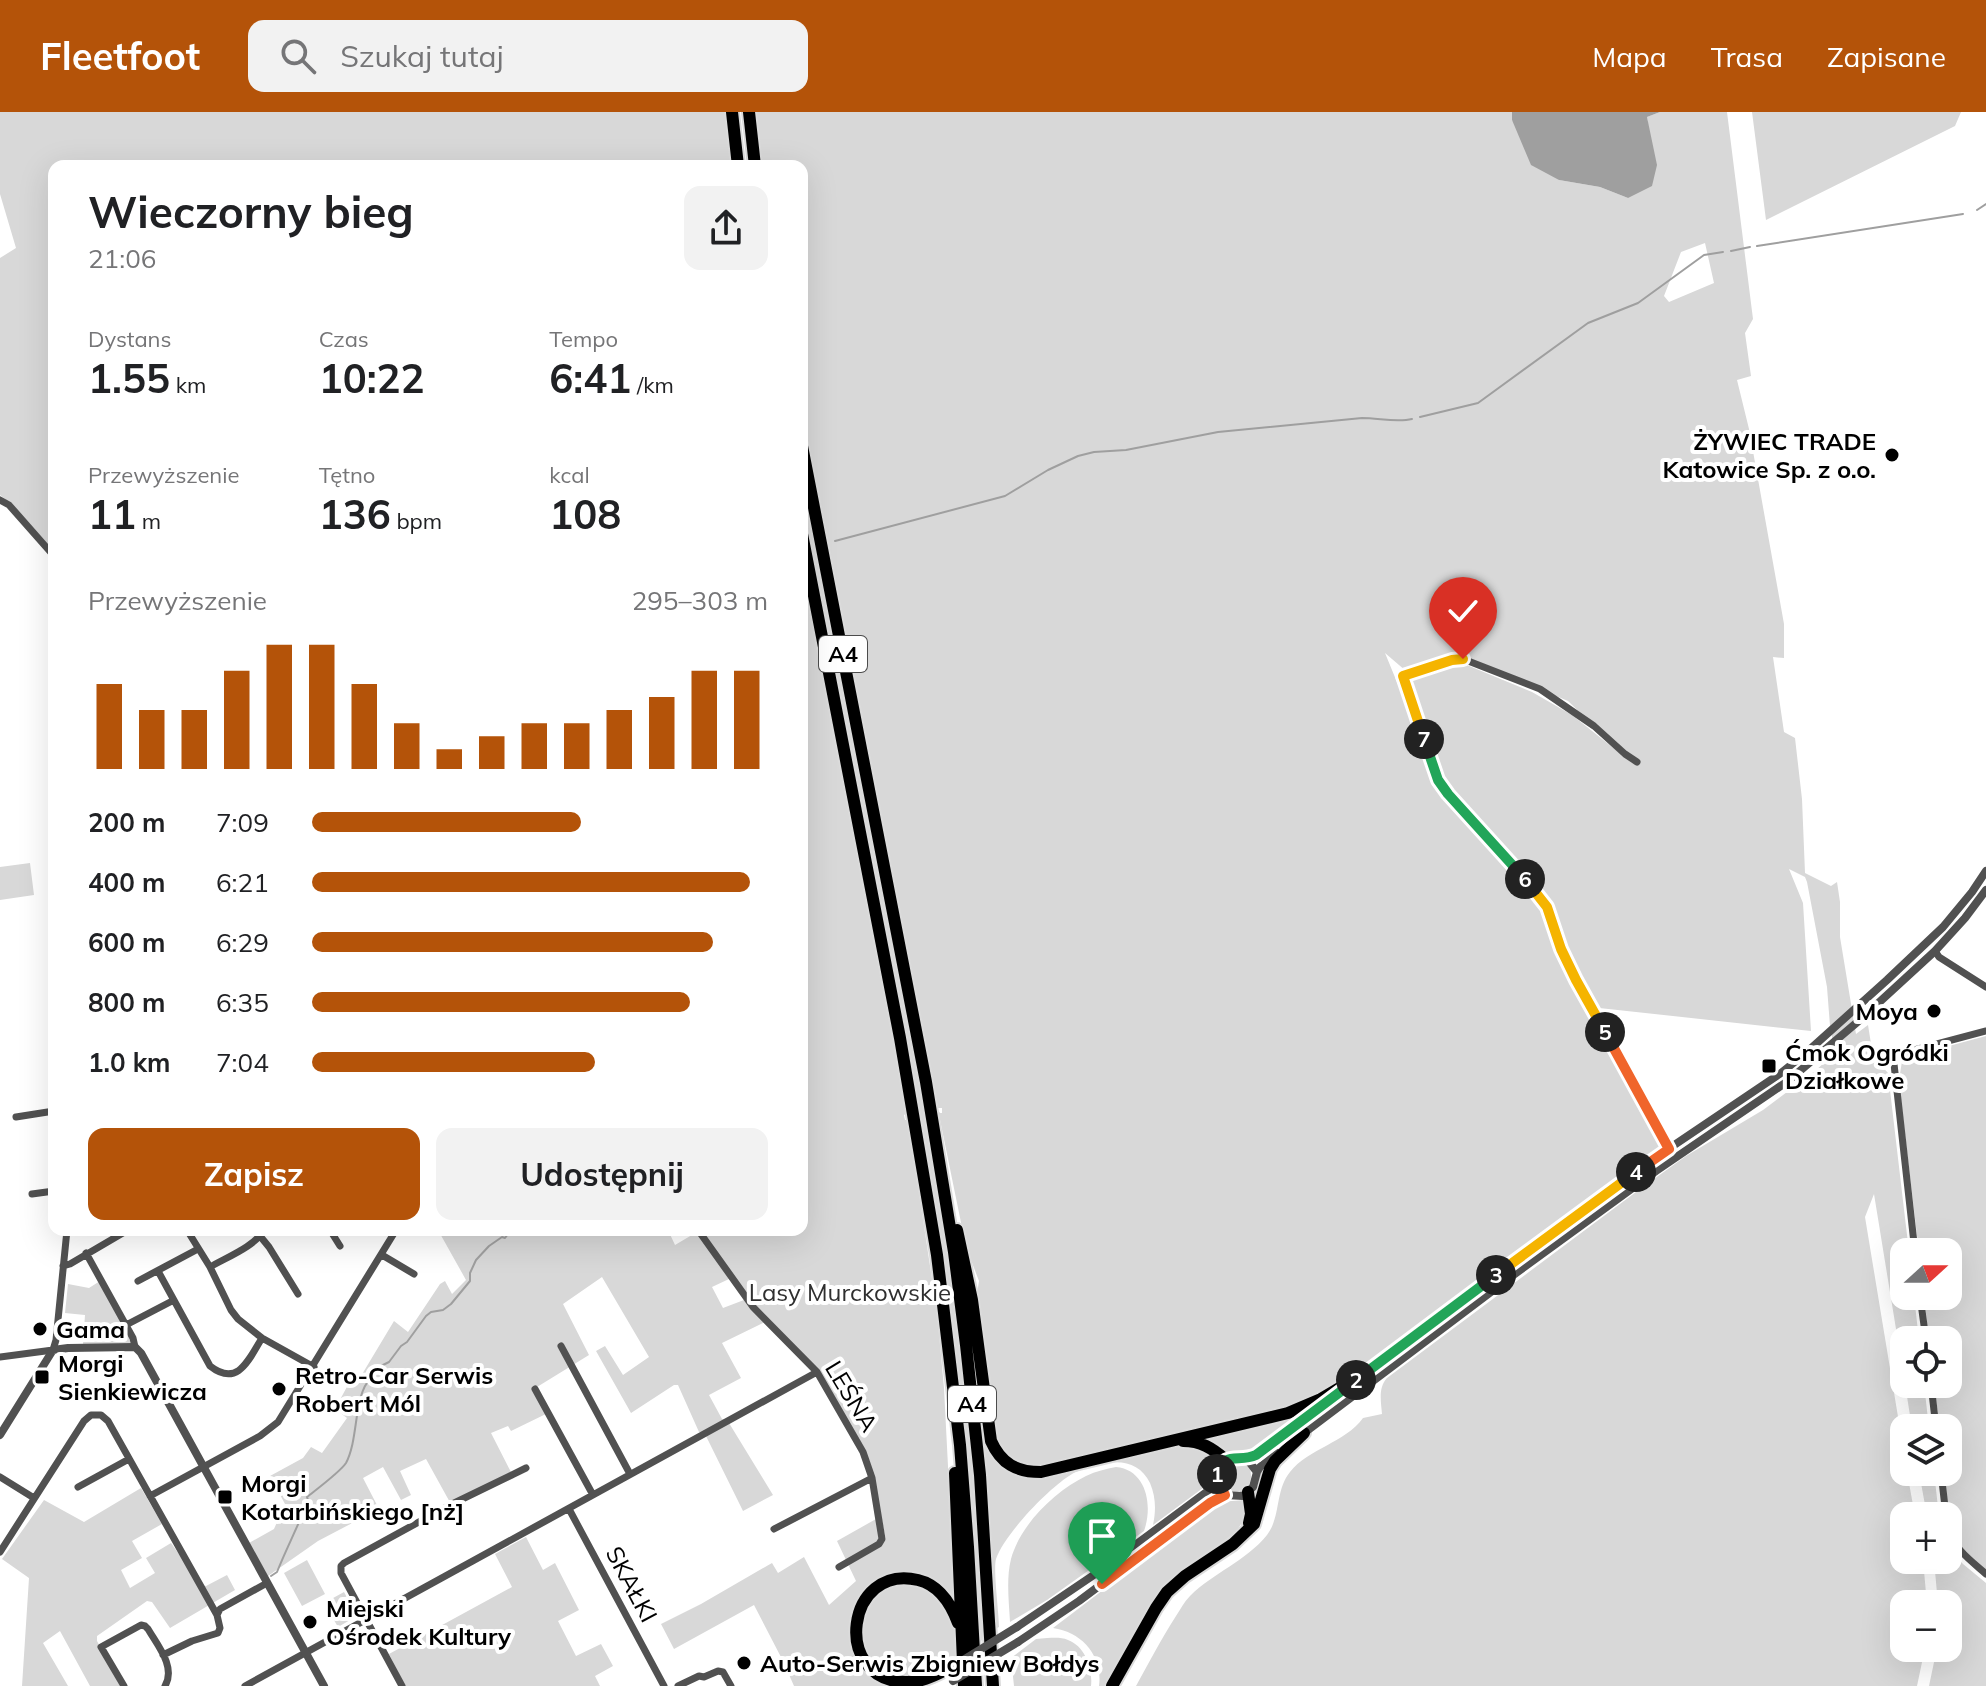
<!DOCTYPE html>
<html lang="pl">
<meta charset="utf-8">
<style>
:root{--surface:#fff;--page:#f2f2f2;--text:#202124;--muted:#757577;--accent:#b45309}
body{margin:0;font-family:Mulish,sans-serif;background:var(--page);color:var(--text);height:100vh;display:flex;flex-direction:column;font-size:30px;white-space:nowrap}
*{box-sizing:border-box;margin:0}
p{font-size:26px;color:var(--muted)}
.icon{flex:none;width:44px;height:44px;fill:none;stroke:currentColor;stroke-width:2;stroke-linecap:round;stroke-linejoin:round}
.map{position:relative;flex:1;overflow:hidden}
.drawer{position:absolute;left:48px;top:48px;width:760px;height:1076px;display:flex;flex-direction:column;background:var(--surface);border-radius:16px;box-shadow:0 8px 32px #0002}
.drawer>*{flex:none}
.needle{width:52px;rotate:69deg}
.fabs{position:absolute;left:1890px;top:1126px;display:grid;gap:16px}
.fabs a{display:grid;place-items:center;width:72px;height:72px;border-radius:16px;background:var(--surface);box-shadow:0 8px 32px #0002;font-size:40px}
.pin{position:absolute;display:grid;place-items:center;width:68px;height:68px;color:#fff;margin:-82px -34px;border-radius:50% 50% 50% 0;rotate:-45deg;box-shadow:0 0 8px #0007}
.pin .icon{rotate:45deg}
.km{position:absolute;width:40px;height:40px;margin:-20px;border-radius:50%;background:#222;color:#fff;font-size:22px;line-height:40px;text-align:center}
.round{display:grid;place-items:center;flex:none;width:84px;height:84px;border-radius:16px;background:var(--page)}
.overview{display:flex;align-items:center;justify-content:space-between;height:136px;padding:0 40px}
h1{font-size:44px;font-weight:700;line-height:60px}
.stats{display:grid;grid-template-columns:repeat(3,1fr);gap:12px;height:136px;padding:8px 40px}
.stats div{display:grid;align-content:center}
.stats b{font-size:40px;font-weight:700}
.stats small{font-size:22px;font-weight:400}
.stats p{font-size:22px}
.chart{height:224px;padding:16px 40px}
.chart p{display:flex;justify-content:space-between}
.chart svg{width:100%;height:144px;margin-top:8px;stroke:var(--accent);stroke-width:6}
.primary-button{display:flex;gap:16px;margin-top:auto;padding:16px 40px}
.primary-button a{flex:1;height:92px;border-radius:16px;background:var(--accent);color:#fff;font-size:32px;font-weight:700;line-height:92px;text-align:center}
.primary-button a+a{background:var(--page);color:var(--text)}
ul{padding:0 40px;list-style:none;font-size:26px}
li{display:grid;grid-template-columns:128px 96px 1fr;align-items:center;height:60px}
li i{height:20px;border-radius:10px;background:var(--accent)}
header{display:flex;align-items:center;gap:48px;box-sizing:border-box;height:112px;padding:0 40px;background:var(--accent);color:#fff}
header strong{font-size:38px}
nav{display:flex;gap:44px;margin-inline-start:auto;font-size:28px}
.search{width:560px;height:72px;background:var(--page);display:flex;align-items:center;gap:20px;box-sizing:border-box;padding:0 28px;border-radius:16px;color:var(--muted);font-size:30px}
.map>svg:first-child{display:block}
</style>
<header>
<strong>Fleetfoot</strong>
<div class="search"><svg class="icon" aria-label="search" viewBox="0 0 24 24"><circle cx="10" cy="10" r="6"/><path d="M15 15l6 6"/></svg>Szukaj tutaj</div>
<nav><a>Mapa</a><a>Trasa</a><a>Zapisane</a></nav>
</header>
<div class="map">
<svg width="1986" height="1574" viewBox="0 0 1986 1574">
<rect width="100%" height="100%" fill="#fff"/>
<path fill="#d8d8d8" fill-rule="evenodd" d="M 0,0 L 730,0 L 735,54 L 54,54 L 54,438 L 35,421 L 10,391 L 0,383 L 0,146 L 16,136 L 0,82 Z
M 755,0 L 1512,0 L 1512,8 L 1559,68 L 1600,75 L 1628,86 L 1650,27 L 1647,5 L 1660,0 L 1727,0 L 1753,207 L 1745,221 L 1751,264 L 1737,268 L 1749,317 L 1784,512 L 1784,546 L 1773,545 L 1784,620 L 1795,626 L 1802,687 L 1805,761 L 1831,774 L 1837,770 L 1840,790 L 1840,825 L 1856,922 L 1868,913 L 1872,938 L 1879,951 L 1888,961 L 1909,1140 L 1904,1140 L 1904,1184 L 1914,1184 L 1919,1228 L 1904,1228 L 1904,1266 L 1874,1082 L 1865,1105 L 1904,1341 L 1904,1360 L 1907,1360 L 1915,1404 L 1904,1404 L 1904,1448 L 1923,1448 L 1927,1492 L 1904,1492 L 1904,1536 L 1925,1536 L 1917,1574 L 1136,1574 C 1149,1551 1161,1527 1176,1504 C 1180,1498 1184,1490 1190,1484 C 1213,1461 1246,1449 1267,1423 C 1281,1405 1275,1378 1290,1360 C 1309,1336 1345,1331 1363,1306 L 1382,1302 C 1381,1289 1378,1276 1387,1266 L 1640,1077 L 1686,1044 L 1763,998 L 1815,959 L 1835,941 L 1830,914 L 1827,875 L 1807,770 L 1805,765 L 1789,757 L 1803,791 L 1811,919 L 1590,895 L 1665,1035 L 1527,1135 L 1400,1230 L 1339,1271 L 1298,1293 L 1191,1320 L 1041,1353 C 1016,1355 1007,1347 996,1326 L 976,1189 L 979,1169 L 966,1135 L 938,998 L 940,1001 L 942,1001 L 942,996 L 938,996 L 802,304 L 802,54 L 761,54 ZM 1705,131 L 1714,171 L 1669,190 L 1664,184 L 1681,140 ZM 1385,541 L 1406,559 L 1466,546 L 1568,589 L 1631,650 L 1572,603 L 1532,580 L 1462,551 L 1421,561 L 1409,569 L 1418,603 L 1408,597 Z
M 1752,0 L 1961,0 L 1955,14 L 1766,108 Z
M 802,356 L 913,925 L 943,1100 L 971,1319 L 987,1525 L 979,1530 L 905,932 L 802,403 Z
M 802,466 L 805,471 L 890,911 L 906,1002 L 904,1003 L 905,1008 L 908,1008 L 937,1200 L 944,1276 L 955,1491 C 950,1480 939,1468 927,1466 C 916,1464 883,1474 870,1477 L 855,1539 L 900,1574 L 794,1574 L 783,1549 L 754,1493 L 674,1537 L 661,1512 L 701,1492 L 772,1451 L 778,1461 L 804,1445 L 829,1493 L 856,1469 L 837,1429 L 876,1407 L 886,1429 L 874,1366 L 820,1259 L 755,1194 L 701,1118 L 802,1118 Z
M 30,751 L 34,783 L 0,788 L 0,755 Z
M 1986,924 L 1986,1458 C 1974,1448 1962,1438 1954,1425 C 1947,1412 1947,1376 1945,1360 L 1948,1360 L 1948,1316 L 1940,1316 L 1934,1272 L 1948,1272 L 1948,1228 L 1929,1228 L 1924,1184 L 1948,1184 L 1948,1140 L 1919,1140 L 1898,963 L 1900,962 L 1902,949 L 1908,945 Z
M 438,1118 L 668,1118 L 675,1133 L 697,1120 L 729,1167 L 712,1175 L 723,1196 L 744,1188 L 765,1210 L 722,1231 L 741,1266 L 709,1283 L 722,1307 L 727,1308 L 704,1320 L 699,1320 L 678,1273 L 674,1273 L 631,1301 L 596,1239 L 605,1234 L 623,1263 L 649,1245 L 602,1165 L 563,1192 L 589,1243 L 537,1275 L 550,1300 L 511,1319 L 508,1314 L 491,1321 L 514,1366 L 452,1394 L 426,1347 L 400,1359 L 411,1383 L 401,1388 L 383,1355 L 363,1366 L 379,1397 L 318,1429 L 268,1464 L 249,1431 L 274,1417 L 285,1392 L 270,1364 L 303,1346 L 311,1335 L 322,1341 L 347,1306 L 335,1297 L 349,1271 L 355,1274 L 394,1209 L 408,1220 L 440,1172 L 445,1169 L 452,1182 L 466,1168 Z
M 965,1167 L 994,1346 C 1006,1360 1018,1364 1035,1367 L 1171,1334 L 1188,1332 L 1218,1346 L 1207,1373 L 1153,1413 C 1156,1399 1156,1385 1150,1371 C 1141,1352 1122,1347 1103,1352 C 1092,1355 1079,1357 1069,1364 C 1047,1378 1004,1423 996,1447 C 993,1457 999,1501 999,1515 L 997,1516 L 987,1376 Z
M 100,1169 L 132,1227 L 130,1232 L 83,1232 L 85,1203 L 65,1201 L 68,1172 L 89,1176 Z
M 1905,1272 L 1924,1272 L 1929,1316 L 1912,1316 Z
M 1285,1306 L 1289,1308 L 1290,1311 L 1252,1340 L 1226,1340 L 1191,1325 Z
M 729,1311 L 773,1383 L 743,1399 L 706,1324 Z
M 1234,1350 L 1248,1351 C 1253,1361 1253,1377 1239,1379 C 1234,1380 1229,1378 1225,1378 C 1219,1367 1221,1355 1234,1350 Z
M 1116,1355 C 1147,1358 1153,1394 1144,1419 L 1047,1488 L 1010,1510 C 1009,1490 1006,1467 1011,1447 C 1020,1413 1055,1379 1086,1364 C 1096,1359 1106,1357 1116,1355 Z
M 1919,1360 L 1934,1360 L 1939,1404 L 1927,1404 Z
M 141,1376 L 162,1412 L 132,1429 L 142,1446 L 121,1458 L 130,1476 L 155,1461 L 146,1446 L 171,1431 L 201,1473 L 206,1474 L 227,1463 L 235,1478 L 170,1516 L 152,1490 L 147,1489 L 97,1524 L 97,1529 L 122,1574 L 90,1574 L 60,1519 L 43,1531 L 68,1574 L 22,1574 L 29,1466 L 2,1447 L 44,1388 L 84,1410 Z
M 1245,1388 C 1246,1402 1244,1409 1236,1420 L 1170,1469 L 1157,1486 L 1108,1574 L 1099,1574 C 1103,1544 1082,1520 1053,1516 L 1219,1390 Z
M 526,1425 L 543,1458 L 555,1451 L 579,1498 L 558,1509 L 576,1544 L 601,1532 L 613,1554 L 595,1564 L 600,1574 L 405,1574 L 389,1542 L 512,1475 L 495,1442 Z
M 1948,1435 L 1963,1452 L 1986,1471 L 1986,1574 L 1929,1574 L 1937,1536 L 1948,1536 L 1948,1492 L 1938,1492 L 1934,1448 L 1948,1448 Z
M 307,1448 L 325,1482 L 302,1494 L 284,1461 Z
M 920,1472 L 937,1481 L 955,1513 L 957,1544 L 947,1552 L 915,1566 L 893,1563 L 879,1556 L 864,1541 L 859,1513 L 873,1483 L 891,1473 Z
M 344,1480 L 357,1504 L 338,1515 L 324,1491 Z
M 1047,1526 C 1054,1526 1061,1525 1068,1528 C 1085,1534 1093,1557 1091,1574 L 1014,1574 L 1011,1546 L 1036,1527 Z"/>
<path fill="#9f9f9f" d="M 1512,0 L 1660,0 L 1647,5 L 1657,53 L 1652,74 L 1628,86 L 1600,75 L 1559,68 L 1531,53 L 1512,8 Z"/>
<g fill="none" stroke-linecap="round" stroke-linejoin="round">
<path stroke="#9f9f9f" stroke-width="2" d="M 1977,98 L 1986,92
M 1757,134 L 1963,102
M 1731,139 L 1750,135
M 1420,305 L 1478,291 L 1588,211 L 1638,191 L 1704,143 L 1723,140
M 835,429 L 1005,384 L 1048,358 L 1078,344 L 1094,340 L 1126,338 L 1218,320 L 1362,306 C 1379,306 1397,311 1412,307
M 271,1464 L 277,1460 C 285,1440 295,1420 303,1401 L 310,1403 L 312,1400 L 307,1385 C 317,1377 340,1360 346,1351 C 359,1327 353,1283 371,1266 L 375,1268 L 376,1261 L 381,1254 L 389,1250 L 401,1234 L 407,1230 L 426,1204 L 431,1200 L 443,1198 L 451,1192 L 470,1169 L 470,1161 L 476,1148 L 489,1134 L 502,1125 L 505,1126 L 508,1122 L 517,1118"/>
<g stroke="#dbdbdb" stroke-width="16">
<path id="motorway" d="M 732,0 L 738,54
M 749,0 L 755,54
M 802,334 L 926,970 L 954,1140 L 966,1233 L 980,1363 L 993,1574
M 802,422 L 900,926 L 937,1143 L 960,1333 L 968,1435 L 976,1574
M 957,1118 L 972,1188 L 991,1329 C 1001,1352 1017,1360 1041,1360 L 1288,1301 L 1321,1287 L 1365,1261
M 1183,1329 C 1201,1329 1212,1336 1226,1348
M 955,1361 L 964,1574
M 1248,1380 L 1251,1402 L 1249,1411
M 952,1555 C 937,1562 922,1571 905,1570 C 831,1568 846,1451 918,1468 C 939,1473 951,1492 958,1511
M 1112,1574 L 1156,1496 L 1167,1480 L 1185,1464 L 1233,1432 L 1254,1412 L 1270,1357 L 1275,1349 L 1304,1321"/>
</g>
<path stroke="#515151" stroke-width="7" d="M 0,388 L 9,393 L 54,444
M 1637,650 L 1625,642 L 1594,614 L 1540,577 L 1463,547 L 1452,548 L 1403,564 L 1438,668 L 1448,682 L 1537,780 L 1547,795 L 1561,837 L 1576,868 L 1626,955 L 1669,1037
M 1935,839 L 1939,845 L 1986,875
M 16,1005 L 54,999
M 32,1082 L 54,1079
M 187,1118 L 210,1155 L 231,1198 L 238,1207 L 262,1226 L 314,1255
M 330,1118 L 340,1134
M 698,1118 L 753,1195 L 817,1260 L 863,1340 L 872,1366 L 882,1427 L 879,1432 L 839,1455
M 260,1124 L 269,1135 L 298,1182
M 1915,1140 L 1894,952 L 1896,947 L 1903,941 L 1986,919
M 86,1141 L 133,1226 L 135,1235
M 382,1143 L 414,1162
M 63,1154 L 70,1152 L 128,1118
M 210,1155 C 227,1145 254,1135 264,1118
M 158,1159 L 210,1254 C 238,1276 249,1247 262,1226
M 138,1169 L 198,1137
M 1920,1184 L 1926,1228
M 126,1213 L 174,1188
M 561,1234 L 630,1362
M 0,1245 L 53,1238 L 56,1228 L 67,1118
M 1931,1272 L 1936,1316
M 535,1277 L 593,1383
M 1941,1360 L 1946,1404
M 0,1365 L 34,1386
M 78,1375 L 129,1347
M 150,1384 L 260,1324 L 278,1310 L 396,1118
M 569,1397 L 664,1574
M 1948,1416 C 1954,1437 1970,1448 1986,1462
M 774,1417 L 872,1366
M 0,1440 L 84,1309 L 91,1303 L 101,1303 L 108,1309 L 217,1503
M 163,1543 L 192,1529 L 218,1521 L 220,1516 L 217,1503 L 220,1497 L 267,1471
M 124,1574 L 101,1535 L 141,1513 L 145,1514 L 148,1517 C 158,1534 176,1555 165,1574
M 245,1574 L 817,1260
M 402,1574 L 341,1461 L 341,1454 L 344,1451 L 448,1394 L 526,1356
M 678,1574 L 699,1564 L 704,1565 L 718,1559 L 723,1560 L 731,1574"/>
<path stroke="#515151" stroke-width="8" d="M 1364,1262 L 1649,1050 L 1781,961 L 1807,940 L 1887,868 L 1943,815 L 1972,780 L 1986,759
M 0,1323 L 53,1238 L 68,1236 L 135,1235 L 141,1241 L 324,1574
M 1300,1324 L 1516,1161 L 1656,1059 L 1788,969 L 1861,907 L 1935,839 L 1965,806 L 1986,778
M 1257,1360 L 1260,1355 L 1277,1341
M 1225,1383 L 1243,1384 L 1253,1375 L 1257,1360 L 1247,1347
M 1017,1515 L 1107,1454 L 1208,1379 L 1214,1373 L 1220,1354 L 1226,1348 L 1253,1345 L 1331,1287
M 1018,1530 L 1079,1489 L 1210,1391 L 1225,1383"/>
<use href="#motorway" stroke="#000" stroke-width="12"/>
<path stroke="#515151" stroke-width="8" d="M 952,1555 L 1017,1515
M 953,1569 L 1018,1530"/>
</g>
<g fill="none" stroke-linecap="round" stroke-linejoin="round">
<g stroke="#fff" stroke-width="16">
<path id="split-1" d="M 1102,1472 L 1210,1391 L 1225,1383 L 1216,1367 L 1217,1362"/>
</g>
<g stroke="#fff" stroke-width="16">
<path id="split-2" d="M 1217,1362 C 1224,1338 1239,1351 1256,1343 L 1356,1268"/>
</g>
<g stroke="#fff" stroke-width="16">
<path id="split-3" d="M 1356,1268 L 1496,1163"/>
</g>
<g stroke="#fff" stroke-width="16">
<path id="split-4" d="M 1496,1163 L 1636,1060"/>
</g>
<g stroke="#fff" stroke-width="16">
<path id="split-5" d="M 1605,920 L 1669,1037 L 1636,1060"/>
</g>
<g stroke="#fff" stroke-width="16">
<path id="split-6" d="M 1525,767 L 1547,795 L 1561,837 L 1576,868 L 1605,920"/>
</g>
<g stroke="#fff" stroke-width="16">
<path id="split-7" d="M 1424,627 L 1438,668 L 1448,682 L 1525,767"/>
</g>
<g stroke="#fff" stroke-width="16">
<path id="split-8" d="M 1424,627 L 1403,564 L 1452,548 L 1463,547"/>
</g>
<use href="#split-1" stroke="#f0652b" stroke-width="10"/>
<use href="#split-2" stroke="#22a559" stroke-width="10"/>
<use href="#split-3" stroke="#22a559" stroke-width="10"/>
<use href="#split-4" stroke="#f5b400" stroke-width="10"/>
<use href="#split-5" stroke="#f0652b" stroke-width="10"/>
<use href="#split-6" stroke="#f5b400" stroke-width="10"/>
<use href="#split-7" stroke="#22a559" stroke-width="10"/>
<use href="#split-8" stroke="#f5b400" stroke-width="10"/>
</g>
<g fill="#000" stroke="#fff" stroke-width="3">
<circle cx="1892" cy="343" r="8"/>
<circle cx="1934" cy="899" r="8"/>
<rect x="1761" y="946" width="16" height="16" rx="4"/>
<circle cx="40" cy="1217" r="8"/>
<rect x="34" y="1257" width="16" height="16" rx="4"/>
<circle cx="279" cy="1277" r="8"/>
<rect x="217" y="1377" width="16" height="16" rx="4"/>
<circle cx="310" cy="1510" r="8"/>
<circle cx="744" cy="1551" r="8"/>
</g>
<g text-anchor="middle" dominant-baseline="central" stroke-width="8" stroke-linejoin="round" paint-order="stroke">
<g fill="#fff" stroke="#4c4c4c" stroke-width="2">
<rect x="819" y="524" width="48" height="36" rx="6"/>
<rect x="948" y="1274" width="48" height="36" rx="6"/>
</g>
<g font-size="22" font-weight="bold" fill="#000">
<text x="843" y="542">A4</text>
<text x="972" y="1292">A4</text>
</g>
<g font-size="24" font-weight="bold" fill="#000" stroke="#fff" text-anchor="start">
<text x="1876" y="329" text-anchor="end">ŻYWIEC TRADE<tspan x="1876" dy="28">Katowice Sp. z o.o.</tspan></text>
<text x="1918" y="899" text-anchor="end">Moya</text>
<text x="1785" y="940">Ćmok Ogródki<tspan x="1785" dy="28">Działkowe</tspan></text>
<text x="56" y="1217">Gama</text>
<text x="58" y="1251">Morgi<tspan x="58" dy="28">Sienkiewicza</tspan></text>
<text x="295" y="1263">Retro-Car Serwis<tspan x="295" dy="28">Robert Mól</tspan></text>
<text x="241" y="1371">Morgi<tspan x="241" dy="28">Kotarbińskiego [nż]</tspan></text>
<text x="326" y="1496">Miejski<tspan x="326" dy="28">Ośrodek Kultury</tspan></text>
<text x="760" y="1551">Auto-Serwis Zbigniew Bołdys</text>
</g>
<g font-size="24" fill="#2f2f2f" stroke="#fff">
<text x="850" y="1180">Lasy Murckowskie</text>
</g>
<g font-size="24" fill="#000" stroke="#fff">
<text transform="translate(852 1284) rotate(59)">LEŚNA</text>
<text transform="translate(632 1472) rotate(62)">SKAŁKI</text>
</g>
</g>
</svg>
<div class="fabs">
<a><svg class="needle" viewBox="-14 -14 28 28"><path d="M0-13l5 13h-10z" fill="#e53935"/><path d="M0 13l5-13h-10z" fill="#757577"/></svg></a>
<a><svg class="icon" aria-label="locate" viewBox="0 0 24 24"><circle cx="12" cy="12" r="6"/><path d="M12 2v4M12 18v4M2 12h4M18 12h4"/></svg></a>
<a><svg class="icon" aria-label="layers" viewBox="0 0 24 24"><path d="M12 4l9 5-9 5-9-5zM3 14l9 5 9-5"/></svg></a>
<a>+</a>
<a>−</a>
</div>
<div class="pin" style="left:1102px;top:1472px;background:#1e9e55"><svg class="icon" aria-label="arrive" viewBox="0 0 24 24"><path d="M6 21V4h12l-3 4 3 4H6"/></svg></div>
<div class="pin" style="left:1463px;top:547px;background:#d93025"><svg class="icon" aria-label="check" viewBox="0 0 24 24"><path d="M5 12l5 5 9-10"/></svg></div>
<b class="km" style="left:1217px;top:1362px">1</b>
<b class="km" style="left:1356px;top:1268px">2</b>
<b class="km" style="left:1496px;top:1163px">3</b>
<b class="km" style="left:1636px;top:1060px">4</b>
<b class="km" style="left:1605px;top:920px">5</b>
<b class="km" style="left:1525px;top:767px">6</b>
<b class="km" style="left:1424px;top:627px">7</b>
<section class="drawer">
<div class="overview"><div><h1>Wieczorny bieg</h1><p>21:06</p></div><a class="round"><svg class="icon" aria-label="share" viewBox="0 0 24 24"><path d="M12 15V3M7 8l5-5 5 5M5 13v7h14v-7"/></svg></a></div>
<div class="stats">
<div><p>Dystans</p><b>1.55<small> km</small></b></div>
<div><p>Czas</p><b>10:22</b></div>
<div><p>Tempo</p><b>6:41<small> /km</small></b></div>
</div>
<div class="stats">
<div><p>Przewyższenie</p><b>11<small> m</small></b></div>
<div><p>Tętno</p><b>136<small> bpm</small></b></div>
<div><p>kcal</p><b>108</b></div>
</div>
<div class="chart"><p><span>Przewyższenie</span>295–303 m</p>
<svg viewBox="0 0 160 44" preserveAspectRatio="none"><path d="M5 44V18M15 44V26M25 44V26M35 44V14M45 44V6M55 44V6M65 44V18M75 44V30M85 44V38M95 44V34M105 44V30M115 44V30M125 44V26M135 44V22M145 44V14M155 44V14"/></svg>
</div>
<ul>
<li><b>200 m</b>7:09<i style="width:59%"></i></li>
<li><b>400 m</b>6:21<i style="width:96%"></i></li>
<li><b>600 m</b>6:29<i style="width:88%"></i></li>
<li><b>800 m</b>6:35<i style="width:83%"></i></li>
<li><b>1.0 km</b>7:04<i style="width:62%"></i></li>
</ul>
<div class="primary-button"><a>Zapisz</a><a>Udostępnij</a></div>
</section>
</div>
